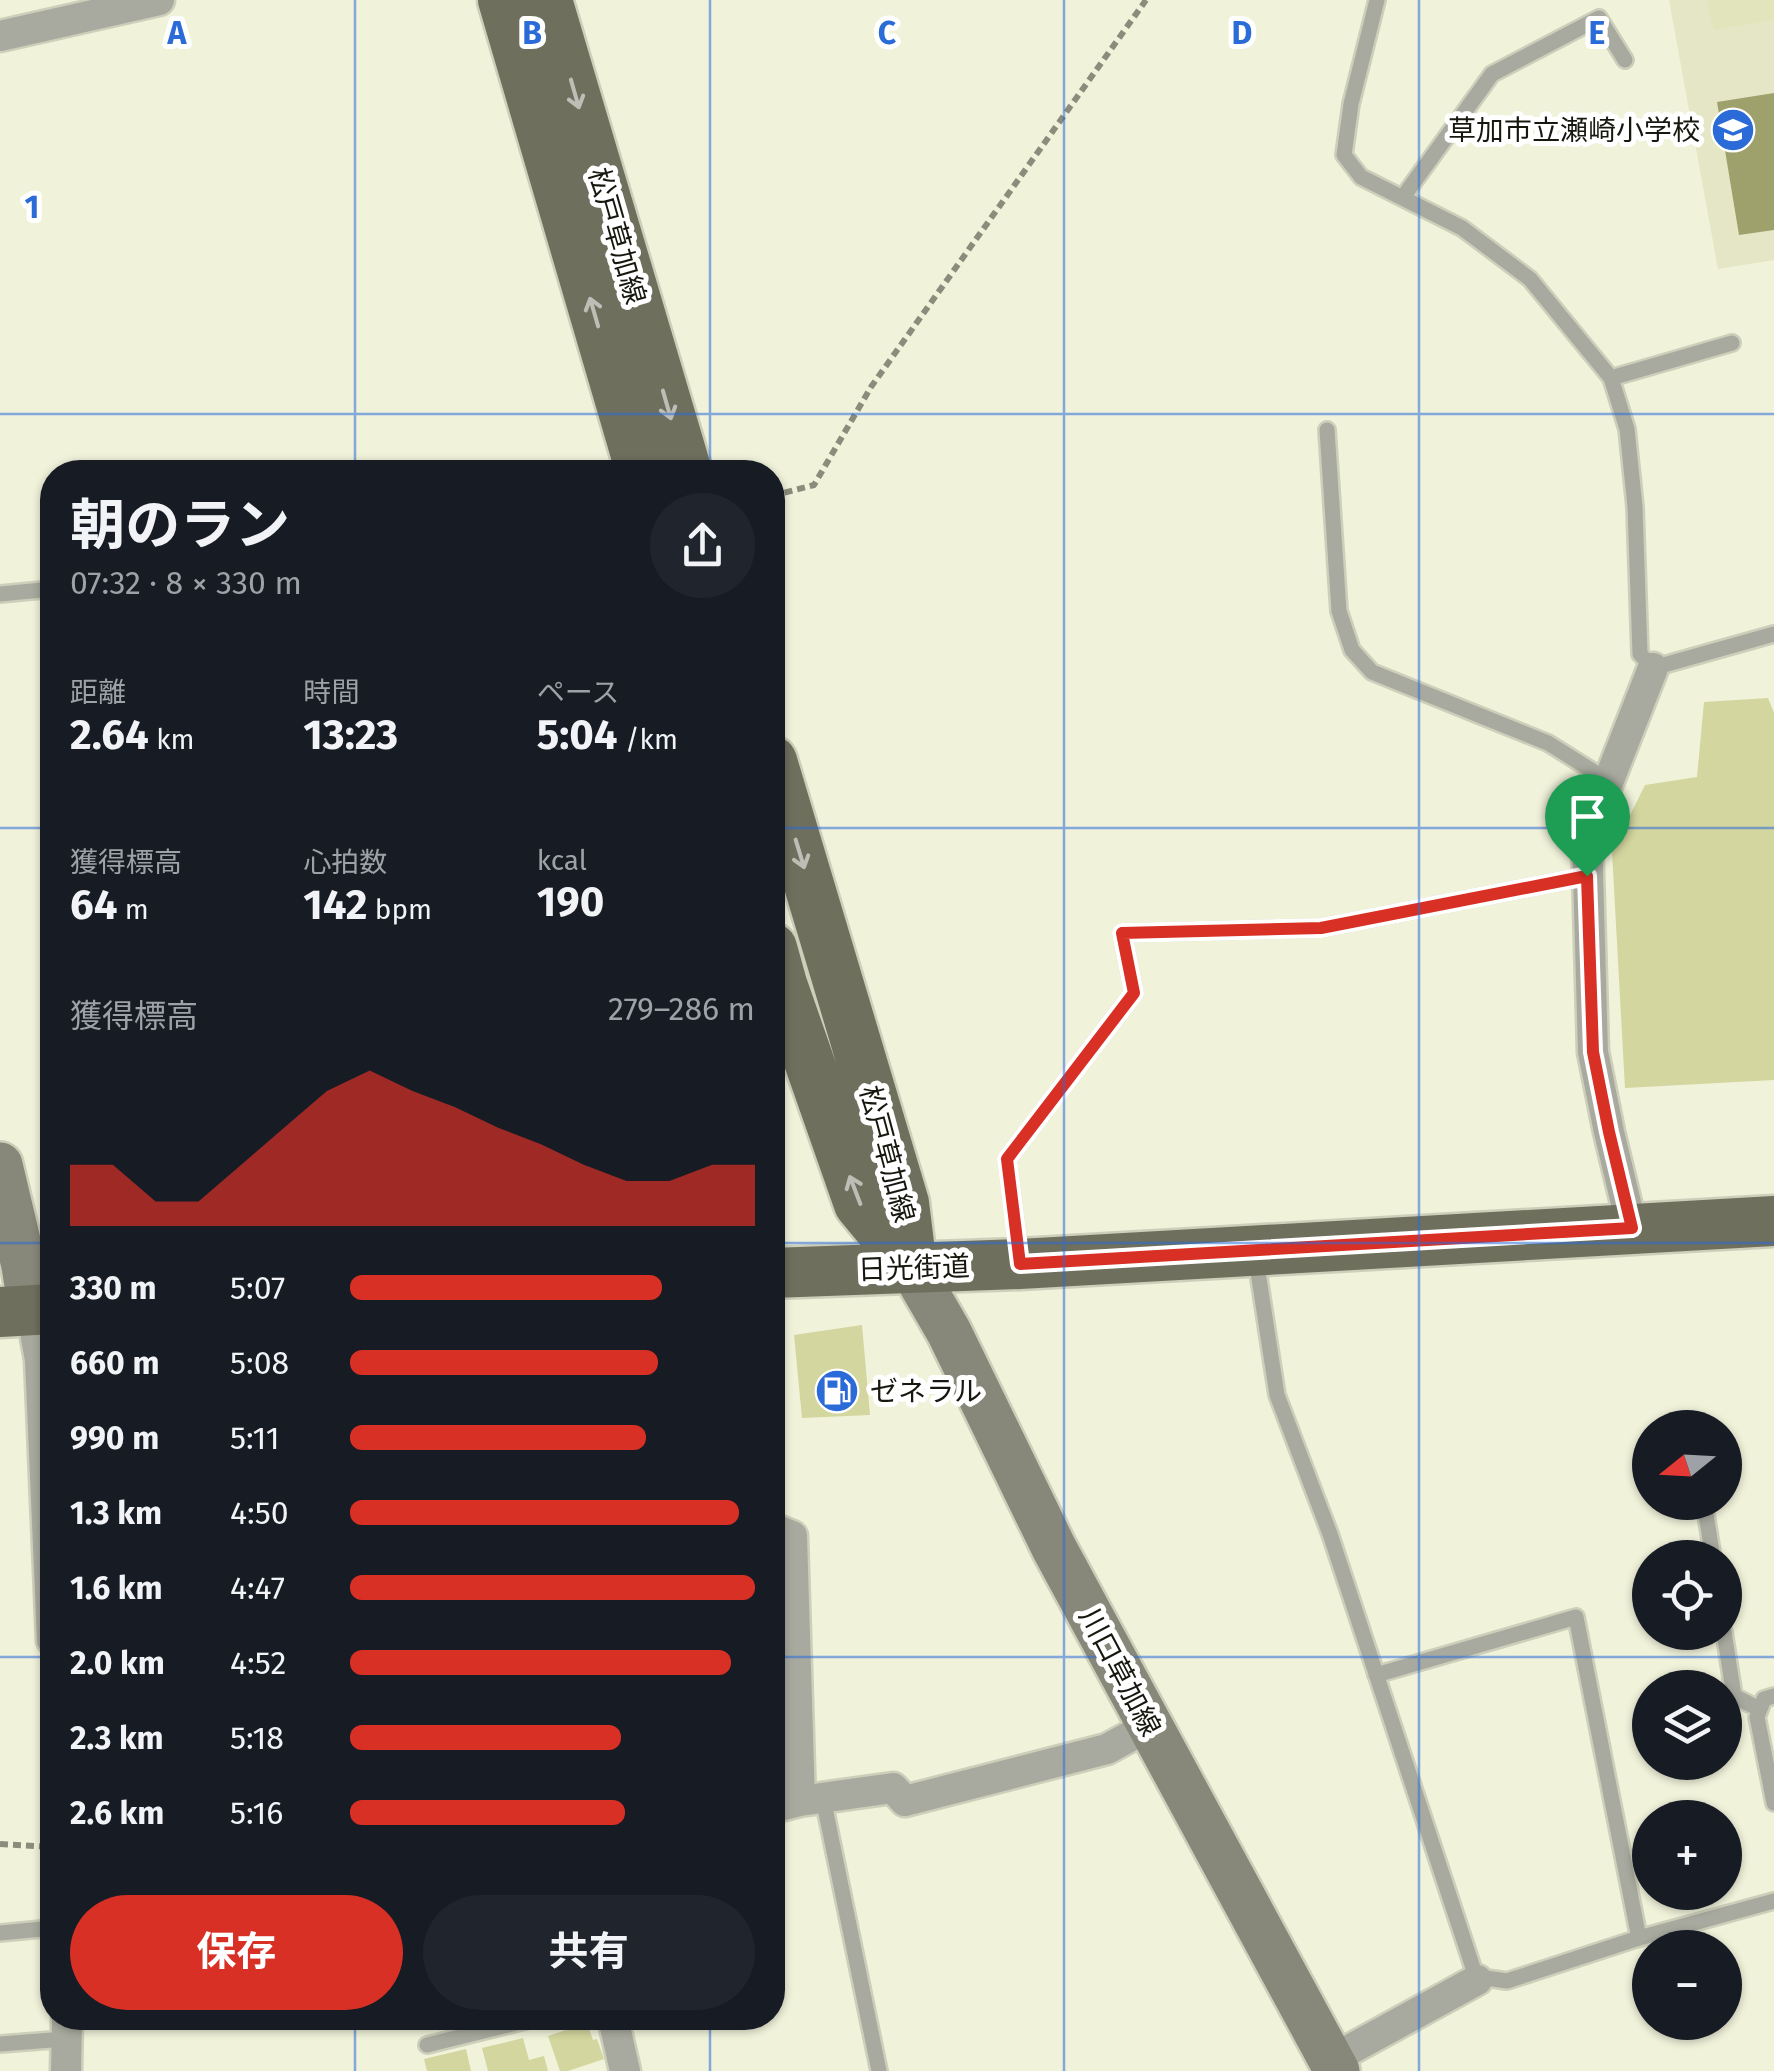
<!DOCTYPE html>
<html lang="ja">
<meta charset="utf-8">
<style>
:root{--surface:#171b24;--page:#20242c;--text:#f1f3f6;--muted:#9ea1a6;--accent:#d93025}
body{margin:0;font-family:"Fira Sans","Noto Sans JP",sans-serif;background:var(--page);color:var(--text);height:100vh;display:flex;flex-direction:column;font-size:38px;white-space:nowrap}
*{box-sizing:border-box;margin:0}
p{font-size:32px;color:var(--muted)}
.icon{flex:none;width:55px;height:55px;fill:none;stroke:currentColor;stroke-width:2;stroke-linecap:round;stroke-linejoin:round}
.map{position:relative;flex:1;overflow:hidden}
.details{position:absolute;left:40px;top:460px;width:745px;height:1570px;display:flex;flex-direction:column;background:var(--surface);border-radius:40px;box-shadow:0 2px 8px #0004}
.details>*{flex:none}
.needle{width:65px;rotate:252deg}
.controls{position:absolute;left:1632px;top:1410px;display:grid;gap:20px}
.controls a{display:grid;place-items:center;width:110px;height:110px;border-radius:50%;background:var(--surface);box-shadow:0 2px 8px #0004;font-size:50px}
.pin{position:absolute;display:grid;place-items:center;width:85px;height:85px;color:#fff;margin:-102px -42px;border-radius:50% 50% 50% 0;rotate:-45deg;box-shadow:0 0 10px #0007}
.pin .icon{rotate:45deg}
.round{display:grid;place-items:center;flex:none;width:105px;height:105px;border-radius:52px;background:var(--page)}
.head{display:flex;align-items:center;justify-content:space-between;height:170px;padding:0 30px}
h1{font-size:55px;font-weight:700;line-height:75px}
.stats{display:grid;grid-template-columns:repeat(3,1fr);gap:15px;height:170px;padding:10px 30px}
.stats div{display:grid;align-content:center}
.stats b{font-size:42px;font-weight:700}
.stats small{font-size:28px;font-weight:400}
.stats p{font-size:28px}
.chart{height:280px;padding:20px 30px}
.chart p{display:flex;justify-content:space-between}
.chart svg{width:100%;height:180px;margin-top:10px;fill:var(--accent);opacity:.7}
.cta{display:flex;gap:20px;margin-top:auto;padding:20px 30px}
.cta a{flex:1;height:115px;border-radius:60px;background:var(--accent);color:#fff;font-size:40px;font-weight:700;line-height:115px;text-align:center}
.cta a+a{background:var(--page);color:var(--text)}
ul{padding:0 30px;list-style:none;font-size:32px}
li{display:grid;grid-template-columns:160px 120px 1fr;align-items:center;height:75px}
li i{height:25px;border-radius:12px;background:var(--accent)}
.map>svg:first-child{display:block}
</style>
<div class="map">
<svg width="1774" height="2071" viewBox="0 0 1774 2071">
<rect width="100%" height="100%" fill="#f1f2da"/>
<path fill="#e4e6c6" d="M 1669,0 L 1774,0 L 1774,260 L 1718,269 Z"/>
<path fill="#e2e4bb" d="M 1707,0 L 1774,0 L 1774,20 L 1714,30 Z"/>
<path fill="#9fa16c" d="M 1774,93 L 1774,230 L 1739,235 L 1717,102 Z"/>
<path fill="#d3d69e" d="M 1768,698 L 1774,713 L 1774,1080 L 1625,1088 L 1612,852 L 1645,785 L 1697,777 L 1704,702 Z
M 862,1325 L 870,1415 L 802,1418 L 794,1335 Z
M 587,2023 L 593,2040 L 597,2039 L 604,2059 L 568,2071 L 560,2071 L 548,2036 Z
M 523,2038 L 529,2060 L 544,2056 L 548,2071 L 488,2071 L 482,2048 Z
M 466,2049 L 471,2071 L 427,2071 L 424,2059 Z"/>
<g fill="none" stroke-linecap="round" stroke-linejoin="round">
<g stroke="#cecfba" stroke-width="20">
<path id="lane" d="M 1377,0 L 1351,104 L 1344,155 L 1361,177 L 1462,228 L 1530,279 L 1611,378 L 1627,429 L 1635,507 L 1640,654 L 1653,668 L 1774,634
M 1403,197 L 1492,74 L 1599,18 L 1625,60
M 1611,378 L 1732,343
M 1327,430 L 1339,611 L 1352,650 L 1372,672 L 1548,743 L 1607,780
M 0,594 L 52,589
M 1019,1255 L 1007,1159 L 1134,993 L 1122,933 L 1321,928 L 1587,876
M 1256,1259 L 1277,1395 L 1330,1534 L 1477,1980 L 1486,1978 L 1507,1981 L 1639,1938 L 1774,1901
M 1704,1502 L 1713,1558
M 1724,1632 L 1734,1696 L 1759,1709
M 1376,1675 L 1576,1617 L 1639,1938
M 1774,1696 L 1764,1699 L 1757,1717 L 1774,1803
M 823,1798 L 879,2071
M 0,1933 L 52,1928
M 0,2044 L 65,2039
M 427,2045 L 537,2018"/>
</g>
<g stroke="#cecfba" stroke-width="35">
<path id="street" d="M 0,36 L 159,0
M 1632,1228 L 1609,1132 L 1593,1052 L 1587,836 L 1653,668
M 31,1310 L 40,1360 L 52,1640
M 772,1528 L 792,1536 L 800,1801
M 772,1808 L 800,1801 L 893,1788 L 905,1801 L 1107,1749 L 1149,1726
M 613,2018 L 625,2071
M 1331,2060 L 1477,1980
M 66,2071 L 67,2018"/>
</g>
<g stroke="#cecfba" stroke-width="50">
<path id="secondary" d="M 0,1165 L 24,1266 L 31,1310
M 912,1268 L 949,1332 L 1054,1548 L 1337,2071"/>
</g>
<g stroke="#cecfba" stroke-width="55">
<path id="primary" d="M 503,0 L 641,472
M 547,0 L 687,472
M 772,761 L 904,1203 L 912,1268
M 772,948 L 782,984 L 859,1204 L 912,1268
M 772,1273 L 1020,1264 L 1774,1221
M 0,1312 L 52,1309"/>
</g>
<path stroke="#8b8c7b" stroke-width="6" stroke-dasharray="8 5" stroke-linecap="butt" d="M 772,496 L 814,485 L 871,387 L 1146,0
M 0,1844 L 52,1847"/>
<use href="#lane" stroke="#a9aa9f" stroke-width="15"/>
<use href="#street" stroke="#a9aa9f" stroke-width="30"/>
<use href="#secondary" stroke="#878879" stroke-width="45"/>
<use href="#primary" stroke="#6e6f5d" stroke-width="50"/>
</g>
<defs><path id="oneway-shaft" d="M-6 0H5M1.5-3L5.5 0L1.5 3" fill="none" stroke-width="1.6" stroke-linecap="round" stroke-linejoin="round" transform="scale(2.5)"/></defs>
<g stroke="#bebeb6">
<use href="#oneway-shaft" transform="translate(575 94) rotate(74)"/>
<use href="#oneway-shaft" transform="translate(594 312) rotate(-106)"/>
<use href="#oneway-shaft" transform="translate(667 405) rotate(74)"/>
<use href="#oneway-shaft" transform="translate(800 854) rotate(73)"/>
<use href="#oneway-shaft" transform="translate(855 1190) rotate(-111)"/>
</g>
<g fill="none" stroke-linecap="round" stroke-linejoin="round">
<g stroke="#fff" stroke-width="20">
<path id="route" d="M 1587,876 L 1593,1052 L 1609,1132 L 1632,1228 L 1020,1264 L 1007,1159 L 1134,993 L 1122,933 L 1321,928 Z"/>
</g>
<use href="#route" stroke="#d93025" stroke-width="12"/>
</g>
<path fill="none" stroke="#2a6bd8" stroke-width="2.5" stroke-opacity="0.55" d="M 355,0 L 355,472M 710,0 L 710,472M 1064,0 L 1064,2071M 1419,0 L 1419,2071M 0,414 L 1774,414M 0,828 L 52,828M 772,828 L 1774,828M 0,1243 L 52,1243M 772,1243 L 1774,1243M 0,1657 L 52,1657M 772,1657 L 1774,1657M 355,2018 L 355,2071M 710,2018 L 710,2071"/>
<defs>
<g id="school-disc" transform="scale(2.25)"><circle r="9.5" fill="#2a6bd8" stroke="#fff"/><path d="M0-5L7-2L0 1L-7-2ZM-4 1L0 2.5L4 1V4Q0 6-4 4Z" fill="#fff"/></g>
<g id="fuel-disc" transform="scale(2.25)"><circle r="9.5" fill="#2a6bd8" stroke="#fff"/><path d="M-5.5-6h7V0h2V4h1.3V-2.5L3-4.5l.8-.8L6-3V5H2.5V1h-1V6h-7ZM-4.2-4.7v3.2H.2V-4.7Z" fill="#fff"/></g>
</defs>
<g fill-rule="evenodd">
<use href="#school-disc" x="1733" y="130"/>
<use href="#fuel-disc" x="837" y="1391"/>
</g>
<g text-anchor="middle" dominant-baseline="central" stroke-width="10" stroke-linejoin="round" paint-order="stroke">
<g font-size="28" fill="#17170f" stroke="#fff" text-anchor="end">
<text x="1700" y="130">草加市立瀬崎小学校</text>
<text x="870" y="1391" text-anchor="start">ゼネラル</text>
</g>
<g font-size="28" fill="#17170f" stroke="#fff">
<text transform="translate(617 236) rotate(74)">松戸草加線</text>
<text transform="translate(887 1154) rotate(75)">松戸草加線</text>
<text transform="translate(914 1268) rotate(-2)">日光街道</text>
<text transform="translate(1120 1672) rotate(62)">川口草加線</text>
</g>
</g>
<g font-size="32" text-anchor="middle" font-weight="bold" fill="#2a6bd8" stroke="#fff" stroke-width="10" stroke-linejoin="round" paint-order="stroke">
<text x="177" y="44">A</text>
<text x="532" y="44">B</text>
<text x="887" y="44">C</text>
<text x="1242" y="44">D</text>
<text x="1597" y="44">E</text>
<text x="32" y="218">1</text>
</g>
</svg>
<div class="controls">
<a><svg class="needle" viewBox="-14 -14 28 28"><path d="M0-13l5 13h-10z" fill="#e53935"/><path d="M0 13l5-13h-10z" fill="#9ea1a6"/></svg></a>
<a><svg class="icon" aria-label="locate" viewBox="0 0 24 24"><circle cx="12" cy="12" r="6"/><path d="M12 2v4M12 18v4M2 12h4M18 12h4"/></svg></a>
<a><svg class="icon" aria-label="layers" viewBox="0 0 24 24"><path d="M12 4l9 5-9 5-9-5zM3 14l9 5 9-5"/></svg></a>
<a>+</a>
<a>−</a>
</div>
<div class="pin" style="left:1587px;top:876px;background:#1e9e55"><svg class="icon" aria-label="arrive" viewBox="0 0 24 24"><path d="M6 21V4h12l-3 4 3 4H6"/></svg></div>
<section class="details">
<div class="head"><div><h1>朝のラン</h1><p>07:32 · 8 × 330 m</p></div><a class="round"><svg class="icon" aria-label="share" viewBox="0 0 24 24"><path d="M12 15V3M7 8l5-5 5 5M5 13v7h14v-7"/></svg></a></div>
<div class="stats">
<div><p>距離</p><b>2.64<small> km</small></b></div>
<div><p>時間</p><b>13:23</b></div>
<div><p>ペース</p><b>5:04<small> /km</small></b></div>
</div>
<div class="stats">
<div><p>獲得標高</p><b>64<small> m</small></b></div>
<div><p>心拍数</p><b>142<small> bpm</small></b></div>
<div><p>kcal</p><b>190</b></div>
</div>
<div class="chart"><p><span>獲得標高</span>279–286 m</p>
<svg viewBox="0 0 160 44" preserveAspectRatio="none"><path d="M0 44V29L10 29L20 38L30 38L40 29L50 20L60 11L70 6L80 11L90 15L100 20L110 24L120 29L130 33L140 33L150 29L160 29V44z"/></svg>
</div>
<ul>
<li><b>330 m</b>5:07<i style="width:77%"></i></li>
<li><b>660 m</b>5:08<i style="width:76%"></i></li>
<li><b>990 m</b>5:11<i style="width:73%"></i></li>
<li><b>1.3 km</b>4:50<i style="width:96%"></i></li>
<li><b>1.6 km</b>4:47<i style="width:100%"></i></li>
<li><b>2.0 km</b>4:52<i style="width:94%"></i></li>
<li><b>2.3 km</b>5:18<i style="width:67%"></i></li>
<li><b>2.6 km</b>5:16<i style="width:68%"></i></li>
</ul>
<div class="cta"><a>保存</a><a>共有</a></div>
</section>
</div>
